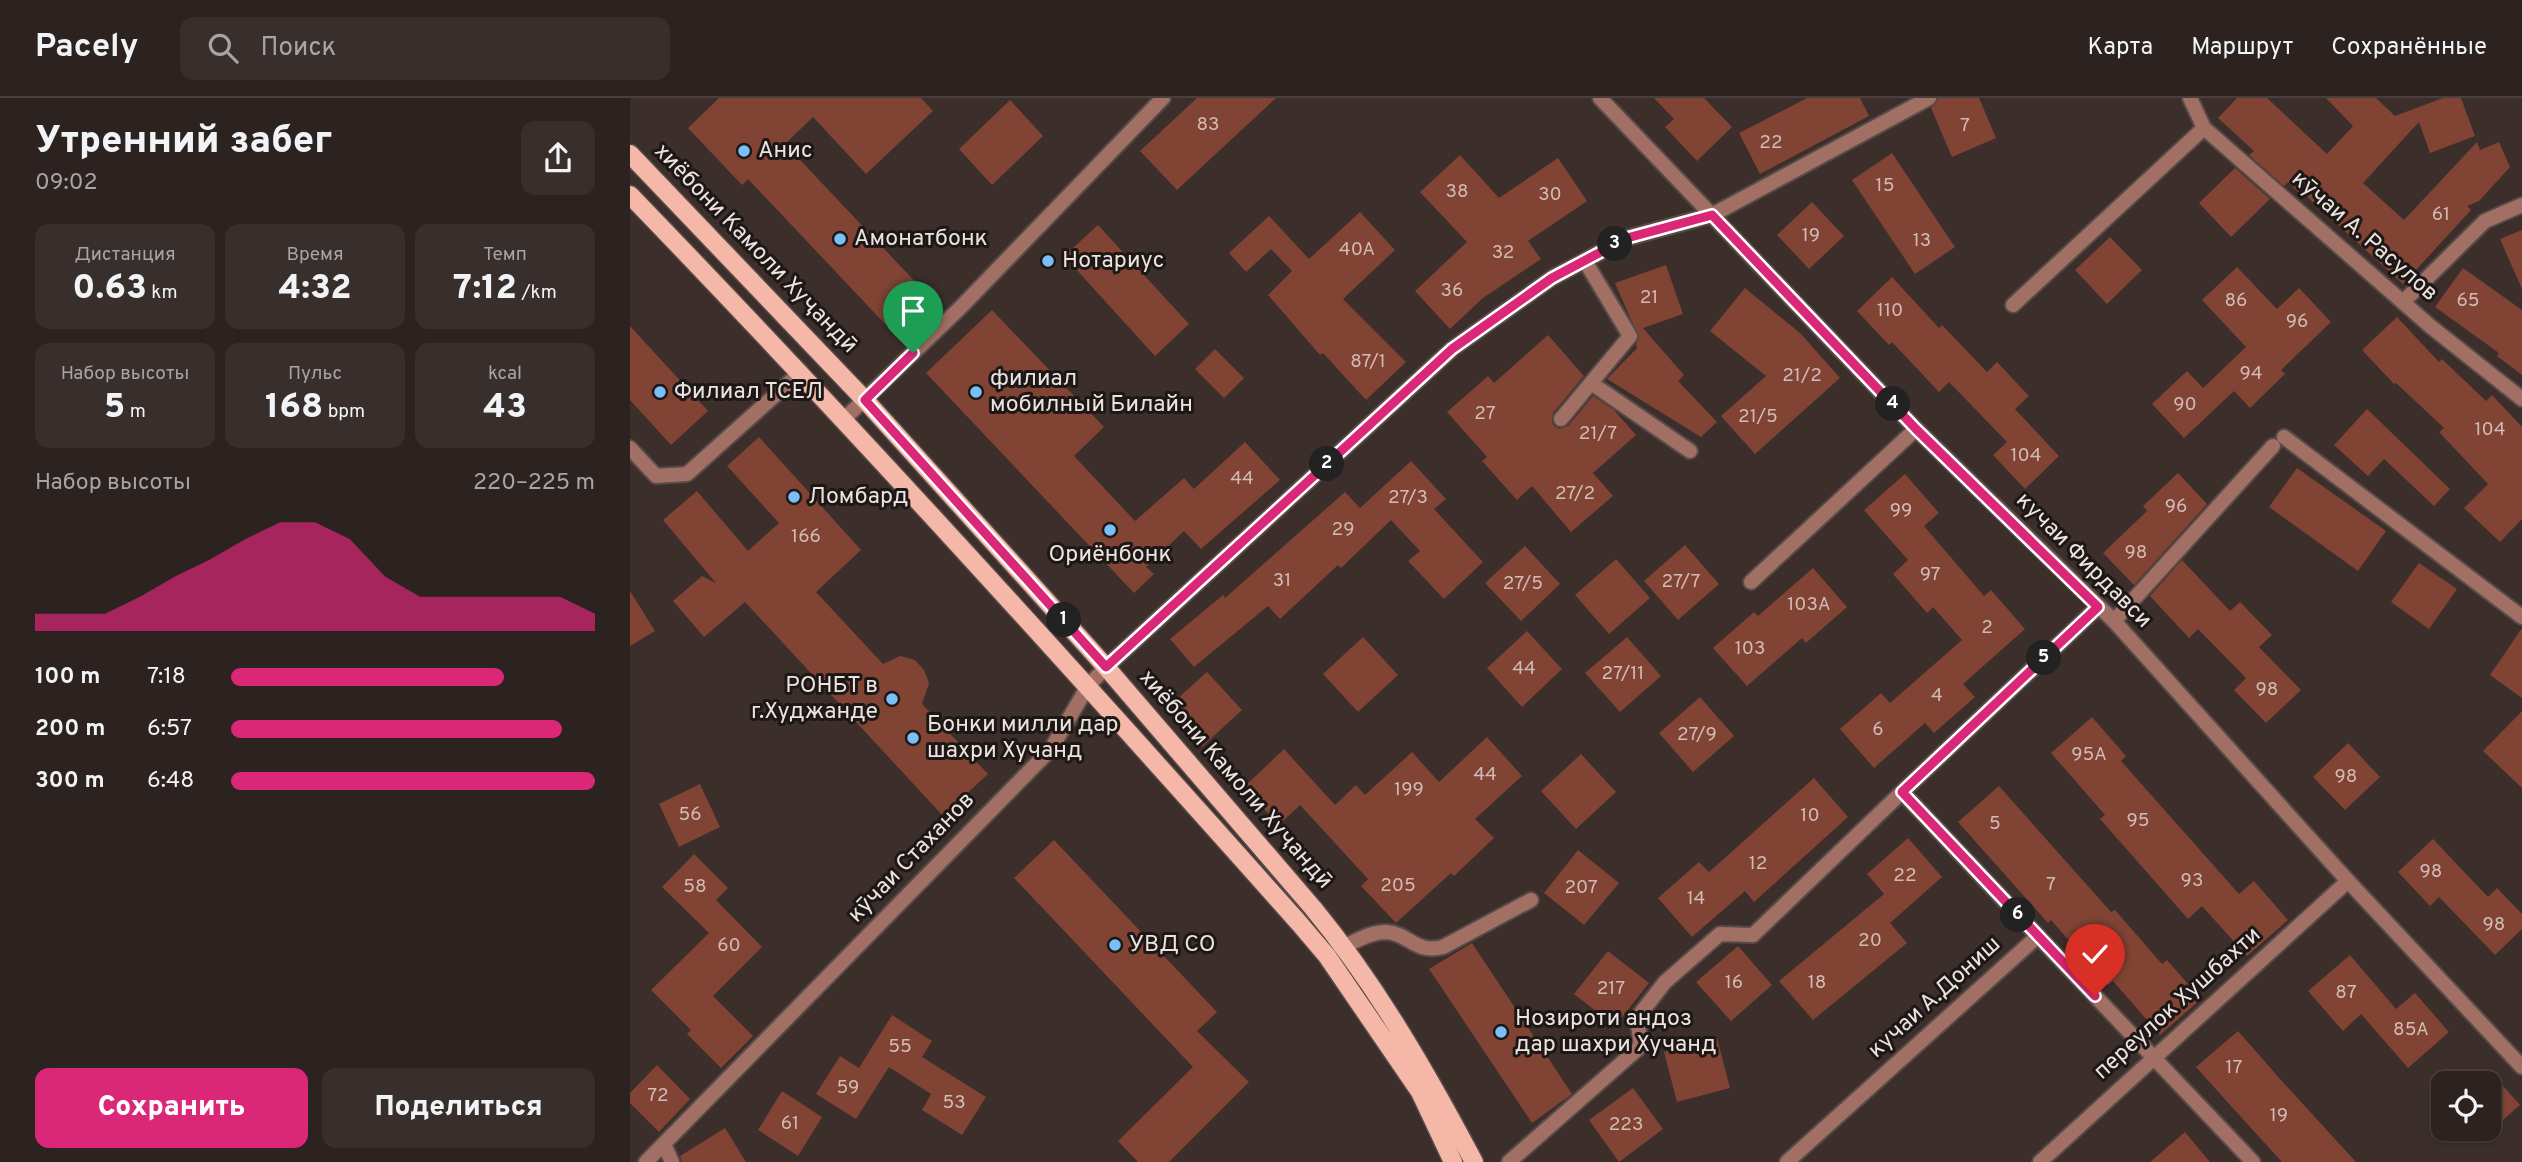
<!DOCTYPE html>
<html lang="ru">
<meta charset="utf-8">
<style>
:root{--surface:#2c2220;--page:#382f2d;--text:#f1f3f6;--muted:#a6a4a5;--line:#483f3e;--accent:#db2777}
body{margin:0;font-family:Overpass,sans-serif;background:var(--page);color:var(--text);height:100vh;display:flex;flex-direction:column;font-size:26px;white-space:nowrap}
*{box-sizing:border-box;margin:0}
p{font-size:23px;color:var(--muted)}
.icon{flex:none;width:38px;height:38px;fill:none;stroke:currentColor;stroke-width:2;stroke-linecap:round;stroke-linejoin:round}
.map{position:relative;flex:1;overflow:hidden}
.details{display:flex;flex-direction:column;background:var(--surface);width:630px}
.details>*{flex:none}
.fabs{position:absolute;left:1801px;top:973px;display:grid;gap:14px}
.fabs a{display:grid;place-items:center;width:70px;height:70px;border-radius:14px;background:var(--surface);box-shadow:0 2px 5px #0004,0 0 0 2px var(--line);font-size:35px}
.pin{position:absolute;display:grid;place-items:center;width:60px;height:60px;color:#fff;margin:-72px -30px;border-radius:50% 50% 50% 0;rotate:-45deg;box-shadow:0 0 7px #0007}
.pin .icon{rotate:45deg}
.km{position:absolute;width:35px;height:35px;margin:-18px;border-radius:50%;background:#222;color:#fff;font-size:19px;line-height:35px;text-align:center}
.round{display:grid;place-items:center;flex:none;width:74px;height:74px;border-radius:14px;background:var(--page)}
.overview{display:flex;align-items:center;justify-content:space-between;height:119px;padding:0 35px}
h1{font-size:38px;font-weight:800;line-height:52px}
.stats{display:grid;grid-template-columns:repeat(3,1fr);gap:10px;height:119px;padding:7px 35px}
.stats div{display:grid;align-content:center;border-radius:14px;background:var(--page);text-align:center}
.stats b{font-size:35px;font-weight:800}
.stats small{font-size:19px;font-weight:400}
.stats p{font-size:19px}
.chart{height:196px;padding:14px 35px}
.chart p{display:flex;justify-content:space-between}
.chart svg{width:100%;height:126px;margin-top:7px;fill:var(--accent);opacity:.7}
.action{display:flex;gap:14px;margin-top:auto;padding:14px 35px}
.action a{flex:1;height:80px;border-radius:14px;background:var(--accent);color:#fff;font-size:28px;font-weight:800;line-height:80px;text-align:center}
.action a+a{background:var(--page);color:var(--text)}
ul{padding:0 35px;list-style:none;font-size:23px}
li{display:grid;grid-template-columns:112px 84px 1fr;align-items:center;height:52px}
li i{height:18px;border-radius:9px;background:var(--accent)}
header{display:flex;align-items:center;gap:42px;box-sizing:border-box;height:98px;padding:0 35px;background:var(--surface);border-bottom:2px solid var(--line)}
header strong{font-size:33px}
nav{display:flex;gap:38px;margin-inline-start:auto;font-size:24px}
.search{width:490px;height:63px;background:var(--page);display:flex;align-items:center;gap:18px;box-sizing:border-box;padding:0 24px;border-radius:14px;color:var(--muted);font-size:26px}
main{display:flex;flex:1;min-height:0}
.map>svg:first-child{display:block}
</style>
<header>
<strong>Pacely</strong>
<div class="search"><svg class="icon" aria-label="search" viewBox="0 0 24 24"><circle cx="10" cy="10" r="6"/><path d="M15 15l6 6"/></svg>Поиск</div>
<nav><a>Карта</a><a>Маршрут</a><a>Сохранённые</a></nav>
</header>
<main>
<section class="details">
<div class="overview"><div><h1>Утренний забег</h1><p>09:02</p></div><a class="round"><svg class="icon" aria-label="share" viewBox="0 0 24 24"><path d="M12 15V3M7 8l5-5 5 5M5 13v7h14v-7"/></svg></a></div>
<div class="stats">
<div><p>Дистанция</p><b>0.63<small> km</small></b></div>
<div><p>Время</p><b>4:32</b></div>
<div><p>Темп</p><b>7:12<small> /km</small></b></div>
</div>
<div class="stats">
<div><p>Набор высоты</p><b>5<small> m</small></b></div>
<div><p>Пульс</p><b>168<small> bpm</small></b></div>
<div><p>kcal</p><b>43</b></div>
</div>
<div class="chart"><p><span>Набор высоты</span>220–225 m</p>
<svg viewBox="0 0 160 44" preserveAspectRatio="none"><path d="M0 44V38L10 38L20 38L30 32L40 25L50 19L60 12L70 6L80 6L90 12L100 25L110 32L120 32L130 32L140 32L150 32L160 38V44z"/></svg>
</div>
<ul>
<li><b>100 m</b>7:18<i style="width:75%"></i></li>
<li><b>200 m</b>6:57<i style="width:91%"></i></li>
<li><b>300 m</b>6:48<i style="width:100%"></i></li>
</ul>
<div class="action"><a>Сохранить</a><a>Поделиться</a></div>
</section>
<div class="map">
<svg width="1892" height="1064" viewBox="0 0 1892 1064">
<rect width="100%" height="100%" fill="#3b2e2b"/>
<path fill="#804334" d="M 89,0 L 291,0 L 303,13 L 236,76 L 183,19 L 155,46 L 293,192 L 256,227 L 118,81 L 112,87 L 58,30 Z
M 567,0 L 646,0 L 547,92 L 510,53 Z
M 1024,0 L 1074,0 L 1102,29 L 1067,63 L 1035,29 L 1044,21 Z
M 1177,0 L 1230,0 L 1239,18 L 1130,76 L 1109,35 Z
M 1309,0 L 1349,0 L 1366,40 L 1322,59 L 1301,10 Z
M 1607,0 L 1637,0 L 1697,56 L 1723,28 L 1696,0 L 1746,0 L 1765,18 L 1813,0 L 1831,0 L 1845,38 L 1800,55 L 1789,24 L 1733,85 L 1774,122 L 1847,44 L 1850,52 L 1869,44 L 1880,69 L 1849,103 L 1837,108 L 1841,112 L 1773,186 L 1673,95 L 1671,97 L 1658,84 L 1654,88 L 1619,57 L 1624,53 L 1588,20 Z
M 380,2 L 413,38 L 362,87 L 329,51 Z
M 1262,55 L 1325,149 L 1285,176 L 1222,82 Z
M 830,57 L 869,100 L 928,60 L 957,103 L 898,143 L 911,161 L 853,200 L 820,231 L 785,193 L 837,144 L 790,94 Z
M 1605,70 L 1640,101 L 1601,139 L 1569,105 Z
M 1182,104 L 1214,138 L 1179,171 L 1147,137 Z
M 730,114 L 765,152 L 713,201 L 776,264 L 736,302 L 693,255 L 690,257 L 638,197 L 662,173 L 641,151 L 616,174 L 599,155 L 639,118 L 679,161 Z
M 468,127 L 559,226 L 525,258 L 434,158 Z
M 1892,132 L 1892,191 L 1870,141 Z
M 1480,139 L 1512,172 L 1477,206 L 1445,172 Z
M 1036,167 L 1053,216 L 1013,230 L 1054,277 L 1048,283 L 1087,324 L 1071,339 L 977,281 L 1007,250 L 1006,246 L 1009,240 L 985,185 Z
M 1607,169 L 1647,211 L 1669,190 L 1701,224 L 1651,272 L 1655,276 L 1620,310 L 1604,293 L 1554,340 L 1522,306 L 1557,273 L 1573,290 L 1616,249 L 1572,202 Z
M 1833,170 L 1892,212 L 1892,277 L 1867,258 L 1869,255 L 1805,209 Z
M 1262,179 L 1309,230 L 1312,227 L 1357,274 L 1367,264 L 1399,298 L 1385,311 L 1429,358 L 1395,391 L 1363,357 L 1377,344 L 1319,284 L 1309,294 L 1262,244 L 1259,247 L 1227,213 Z
M 1115,190 L 1171,236 L 1210,280 L 1125,356 L 1091,318 L 1136,278 L 1080,233 Z
M 362,212 L 474,329 L 444,358 L 505,423 L 554,380 L 564,391 L 615,344 L 650,382 L 571,451 L 554,433 L 516,469 L 524,476 L 504,495 L 296,275 Z
M 1767,219 L 1809,264 L 1812,261 L 1856,303 L 1862,297 L 1892,329 L 1892,421 L 1870,444 L 1834,410 L 1858,386 L 1809,334 L 1814,330 L 1766,285 L 1764,286 L 1732,252 Z
M 0,228 L 78,313 L 41,347 L 0,302 Z
M 918,237 L 954,278 L 923,315 L 922,324 L 924,328 L 930,331 L 938,328 L 963,298 L 984,312 L 1006,337 L 963,375 L 983,398 L 941,434 L 902,388 L 887,402 L 852,363 L 857,359 L 817,314 L 858,278 L 864,285 Z
M 585,251 L 614,280 L 594,300 L 565,271 Z
M 1737,311 L 1820,391 L 1804,408 L 1754,361 L 1738,378 L 1704,347 Z
M 129,339 L 231,452 L 186,494 L 253,566 L 270,558 L 285,562 L 294,572 L 299,585 L 292,606 L 358,676 L 313,718 L 115,504 L 74,539 L 43,503 L 72,478 L 86,485 L 33,422 L 67,393 L 118,453 L 149,425 L 97,368 Z
M 781,363 L 816,401 L 804,411 L 853,464 L 814,501 L 778,463 L 790,453 L 761,422 L 711,470 L 708,467 L 650,521 L 638,508 L 564,569 L 540,541 L 593,497 L 595,500 L 715,394 L 730,410 Z
M 1667,370 L 1756,433 L 1728,473 L 1639,409 Z
M 1548,375 L 1577,406 L 1504,487 L 1473,455 L 1517,413 L 1513,408 Z
M 1275,376 L 1309,415 L 1294,428 L 1354,498 L 1361,492 L 1395,531 L 1333,586 L 1345,599 L 1304,635 L 1295,625 L 1244,670 L 1210,631 L 1251,595 L 1260,605 L 1332,542 L 1303,509 L 1297,515 L 1263,476 L 1278,462 L 1234,412 Z
M 1055,447 L 1089,486 L 1048,522 L 1014,483 Z
M 895,448 L 930,486 L 891,523 L 855,485 Z
M 986,461 L 1020,500 L 979,536 L 945,497 Z
M 1552,462 L 1600,513 L 1610,504 L 1642,537 L 1629,549 L 1671,592 L 1636,625 L 1604,592 L 1616,580 L 1568,531 L 1559,540 L 1520,498 Z
M 1789,465 L 1827,491 L 1799,531 L 1761,504 Z
M 1183,470 L 1217,509 L 1176,545 L 1172,540 L 1117,588 L 1083,550 L 1124,514 L 1128,518 Z
M 0,493 L 25,533 L 0,548 Z
M 1892,530 L 1892,600 L 1860,577 Z
M 897,533 L 932,571 L 892,609 L 857,570 Z
M 733,539 L 768,577 L 728,614 L 693,576 Z
M 997,539 L 1031,578 L 990,614 L 955,575 Z
M 577,574 L 612,612 L 572,649 L 536,611 Z
M 1070,599 L 1104,638 L 1063,674 L 1029,635 Z
M 1892,613 L 1892,690 L 1853,653 Z
M 1462,619 L 1496,658 L 1491,663 L 1609,796 L 1624,783 L 1658,822 L 1617,858 L 1572,808 L 1558,821 L 1470,721 L 1475,717 L 1421,655 Z
M 857,639 L 892,678 L 845,721 L 864,740 L 824,778 L 821,775 L 766,825 L 731,788 L 738,781 L 670,707 L 649,727 L 614,689 L 654,651 L 705,707 L 726,687 L 735,697 L 782,654 L 809,684 Z
M 1718,645 L 1750,679 L 1715,712 L 1683,679 Z
M 951,656 L 986,694 L 946,731 L 911,693 Z
M 1184,680 L 1218,719 L 1124,804 L 1115,793 L 1062,839 L 1028,800 L 1069,764 L 1079,774 Z
M 70,686 L 90,729 L 49,749 L 29,706 Z
M 1369,688 L 1481,814 L 1485,812 L 1532,866 L 1537,862 L 1571,901 L 1530,937 L 1483,883 L 1478,887 L 1421,822 L 1418,825 L 1328,724 Z
M 1278,740 L 1312,779 L 1260,825 L 1277,845 L 1183,922 L 1149,883 L 1254,796 L 1237,776 Z
M 1803,741 L 1858,799 L 1867,790 L 1892,816 L 1892,831 L 1865,857 L 1809,799 L 1800,808 L 1768,774 Z
M 424,742 L 587,914 L 567,933 L 619,984 L 539,1064 L 508,1064 L 488,1043 L 563,969 L 384,780 Z
M 948,752 L 989,785 L 954,827 L 914,795 Z
M 64,756 L 98,790 L 86,802 L 132,849 L 83,898 L 123,938 L 91,970 L 57,936 L 61,932 L 21,892 L 79,835 L 32,789 Z
M 842,845 L 942,996 L 902,1025 L 799,871 Z
M 1108,848 L 1142,887 L 1101,923 L 1066,884 Z
M 978,853 L 1019,885 L 985,928 L 944,896 Z
M 1720,857 L 1766,911 L 1785,895 L 1819,934 L 1778,970 L 1731,916 L 1713,933 L 1678,893 Z
M 262,917 L 302,943 L 292,959 L 356,999 L 332,1037 L 292,1012 L 301,996 L 259,969 L 226,1021 L 186,996 L 210,958 L 229,970 Z
M 1608,933 L 1651,982 L 1726,1064 L 1652,1064 L 1601,1008 L 1566,969 Z
M 1087,940 L 1100,990 L 1047,1004 L 1034,954 Z
M 27,967 L 60,1001 L 29,1034 L 0,1005 L 0,995 Z
M 1858,971 L 1890,1007 L 1858,1035 Z
M 1003,990 L 1033,1031 L 989,1064 L 959,1022 Z
M 152,993 L 192,1019 L 168,1058 L 128,1032 Z
M 95,1030 L 116,1064 L 52,1064 L 50,1058 Z
M 1555,1034 L 1580,1064 L 1520,1064 Z"/>
<g fill="none" stroke-linecap="round" stroke-linejoin="round">
<g stroke="#574b48" stroke-width="18">
<path id="pedestrian" d="M 961,285 L 1060,353
M 931,321 L 1000,238 L 955,163
M 1484,523 L 1643,348
M 1011,948 L 1007,920 L 1035,884 L 1090,836 L 1123,837"/>
</g>
<g stroke="#574b48" stroke-width="18">
<path id="minor" d="M 1560,0 L 1574,30 L 1800,228 L 1892,301
M 1773,204 L 1855,123 L 1892,107
M 1383,207 L 1574,30
M 213,322 L 331,209 L 533,0
M 1654,339 L 1892,519
M 0,350 L 26,378 L 57,376 L 171,274
M 1121,484 L 1286,331
M 1123,837 L 1272,694
M 1408,838 L 1272,694 L 1468,509
M 715,848 C 728,842 741,834 756,834 C 779,835 784,856 813,849 L 901,802
M 34,1046 L 42,1064
M 16,1064 L 421,651 L 458,588 L 476,569 L 822,251 L 922,180 L 997,140 L 1082,117 L 1299,0
M 879,1064 L 1011,948
M 1157,1064 L 1408,838 L 1623,1064
M 1410,1064 L 1718,783"/>
</g>
<g stroke="#574b48" stroke-width="18">
<path id="tertiary" d="M 970,0 L 1286,331 L 1484,523 L 1718,783 L 1892,969"/>
</g>
<g stroke="#574b48" stroke-width="21">
<path id="primary" d="M 0,56 L 235,302 L 476,569 L 683,810 C 747,888 797,975 844,1064
M 0,97 C 229,334 450,579 669,825 L 697,858 L 790,994 L 823,1064"/>
</g>
<use href="#pedestrian" stroke="#a16f63" stroke-width="14"/>
<use href="#minor" stroke="#a16f63" stroke-width="14"/>
<use href="#tertiary" stroke="#a16f63" stroke-width="14"/>
<use href="#primary" stroke="#f5b8a8" stroke-width="18"/>
</g>
<g fill="none" stroke-linecap="round" stroke-linejoin="round">
<g stroke="#fff" stroke-width="14">
<path id="route" d="M 283,255 L 235,302 L 476,569 L 822,251 L 922,180 L 997,140 L 1082,117 L 1286,331 L 1468,509 L 1272,694 L 1465,898"/>
</g>
<use href="#route" stroke="#db2777" stroke-width="9"/>
</g>
<g fill="#7abff8" stroke="#1d1816" stroke-width="2.5">
<circle cx="114" cy="53" r="7"/>
<circle cx="210" cy="141" r="7"/>
<circle cx="418" cy="163" r="7"/>
<circle cx="30" cy="294" r="7"/>
<circle cx="346" cy="294" r="7"/>
<circle cx="164" cy="399" r="7"/>
<circle cx="480" cy="432" r="7"/>
<circle cx="262" cy="601" r="7"/>
<circle cx="283" cy="640" r="7"/>
<circle cx="485" cy="847" r="7"/>
<circle cx="871" cy="934" r="7"/>
</g>
<g text-anchor="middle" dominant-baseline="central" stroke-width="6" stroke-linejoin="round" paint-order="stroke">
<g font-size="19" fill="#d1bbb6">
<text x="578" y="27">83</text>
<text x="1335" y="28">7</text>
<text x="1141" y="45">22</text>
<text x="1255" y="88">15</text>
<text x="827" y="94">38</text>
<text x="920" y="97">30</text>
<text x="1811" y="117">61</text>
<text x="1181" y="138">19</text>
<text x="1292" y="143">13</text>
<text x="727" y="152">40А</text>
<text x="873" y="155">32</text>
<text x="822" y="193">36</text>
<text x="1019" y="200">21</text>
<text x="1606" y="203">86</text>
<text x="1838" y="203">65</text>
<text x="1260" y="213">110</text>
<text x="1667" y="224">96</text>
<text x="738" y="264">87/1</text>
<text x="1621" y="276">94</text>
<text x="1172" y="278">21/2</text>
<text x="1555" y="307">90</text>
<text x="855" y="316">27</text>
<text x="1128" y="319">21/5</text>
<text x="1860" y="332">104</text>
<text x="968" y="336">21/7</text>
<text x="1396" y="358">104</text>
<text x="612" y="381">44</text>
<text x="945" y="396">27/2</text>
<text x="778" y="400">27/3</text>
<text x="1546" y="409">96</text>
<text x="1271" y="413">99</text>
<text x="713" y="432">29</text>
<text x="176" y="439">166</text>
<text x="1506" y="455">98</text>
<text x="1300" y="477">97</text>
<text x="652" y="483">31</text>
<text x="1051" y="484">27/7</text>
<text x="893" y="486">27/5</text>
<text x="1179" y="507">103А</text>
<text x="1357" y="530">2</text>
<text x="1120" y="551">103</text>
<text x="894" y="571">44</text>
<text x="993" y="576">27/11</text>
<text x="1637" y="592">98</text>
<text x="1307" y="598">4</text>
<text x="1248" y="632">6</text>
<text x="1067" y="637">27/9</text>
<text x="1459" y="657">95А</text>
<text x="855" y="677">44</text>
<text x="1716" y="679">98</text>
<text x="779" y="692">199</text>
<text x="60" y="717">56</text>
<text x="1180" y="718">10</text>
<text x="1508" y="723">95</text>
<text x="1365" y="726">5</text>
<text x="1128" y="766">12</text>
<text x="1801" y="774">98</text>
<text x="1275" y="778">22</text>
<text x="1562" y="783">93</text>
<text x="1421" y="787">7</text>
<text x="768" y="788">205</text>
<text x="65" y="789">58</text>
<text x="951" y="790">207</text>
<text x="1066" y="801">14</text>
<text x="1864" y="827">98</text>
<text x="1240" y="843">20</text>
<text x="99" y="848">60</text>
<text x="1104" y="885">16</text>
<text x="1187" y="885">18</text>
<text x="981" y="891">217</text>
<text x="1716" y="895">87</text>
<text x="1781" y="932">85А</text>
<text x="270" y="949">55</text>
<text x="1604" y="970">17</text>
<text x="218" y="990">59</text>
<text x="28" y="998">72</text>
<text x="324" y="1005">53</text>
<text x="1649" y="1018">19</text>
<text x="160" y="1026">61</text>
<text x="996" y="1027">223</text>
</g>
<g font-size="23" fill="#ece3e1" stroke="#1d1816" text-anchor="start">
<text x="128" y="53">Анис</text>
<text x="224" y="141">Амонатбонк</text>
<text x="432" y="163">Нотариус</text>
<text x="360" y="281">филиал<tspan x="360" dy="26">мобилный Билайн</tspan></text>
<text x="44" y="294">Филиал ТСЕЛ</text>
<text x="178" y="399">Ломбард</text>
<text x="480" y="457" text-anchor="middle">Ориёнбонк</text>
<text x="248" y="588" text-anchor="end">РОНБТ в<tspan x="248" dy="26">г.Худжанде</tspan></text>
<text x="297" y="627">Бонки милли дар<tspan x="297" dy="26">шахри Хучанд</tspan></text>
<text x="499" y="847">УВД СО</text>
<text x="885" y="921">Нозироти андоз<tspan x="885" dy="26">дар шахри Хучанд</tspan></text>
</g>
<g font-size="23" fill="#ece3e1" stroke="#1d1816">
<text transform="translate(1734 139) rotate(41)">кӯчаи А. Расулов</text>
<text transform="translate(125 151) rotate(46)">хиёбони Камоли Хуҷандӣ</text>
<text transform="translate(1453 463) rotate(45)">кучаи Фирдавси</text>
<text transform="translate(605 682) rotate(49)">хиёбони Камоли Хуҷандӣ</text>
<text transform="translate(282 760) rotate(-46)">кӯчаи Стаханов</text>
<text transform="translate(1305 900) rotate(-42)">кучаи А.Дониш</text>
<text transform="translate(1548 906) rotate(-42)">переулок Хушбахти</text>
</g>
</g>
</svg>
<div class="fabs">
<a><svg class="icon" aria-label="locate" viewBox="0 0 24 24"><circle cx="12" cy="12" r="6"/><path d="M12 2v4M12 18v4M2 12h4M18 12h4"/></svg></a>
</div>
<div class="pin" style="left:283px;top:255px;background:#1e9e55"><svg class="icon" aria-label="arrive" viewBox="0 0 24 24"><path d="M6 21V4h12l-3 4 3 4H6"/></svg></div>
<div class="pin" style="left:1465px;top:898px;background:#d93025"><svg class="icon" aria-label="check" viewBox="0 0 24 24"><path d="M5 12l5 5 9-10"/></svg></div>
<b class="km" style="left:434px;top:522px">1</b>
<b class="km" style="left:697px;top:366px">2</b>
<b class="km" style="left:985px;top:146px">3</b>
<b class="km" style="left:1263px;top:306px">4</b>
<b class="km" style="left:1414px;top:560px">5</b>
<b class="km" style="left:1388px;top:817px">6</b>
</div>
</main>
